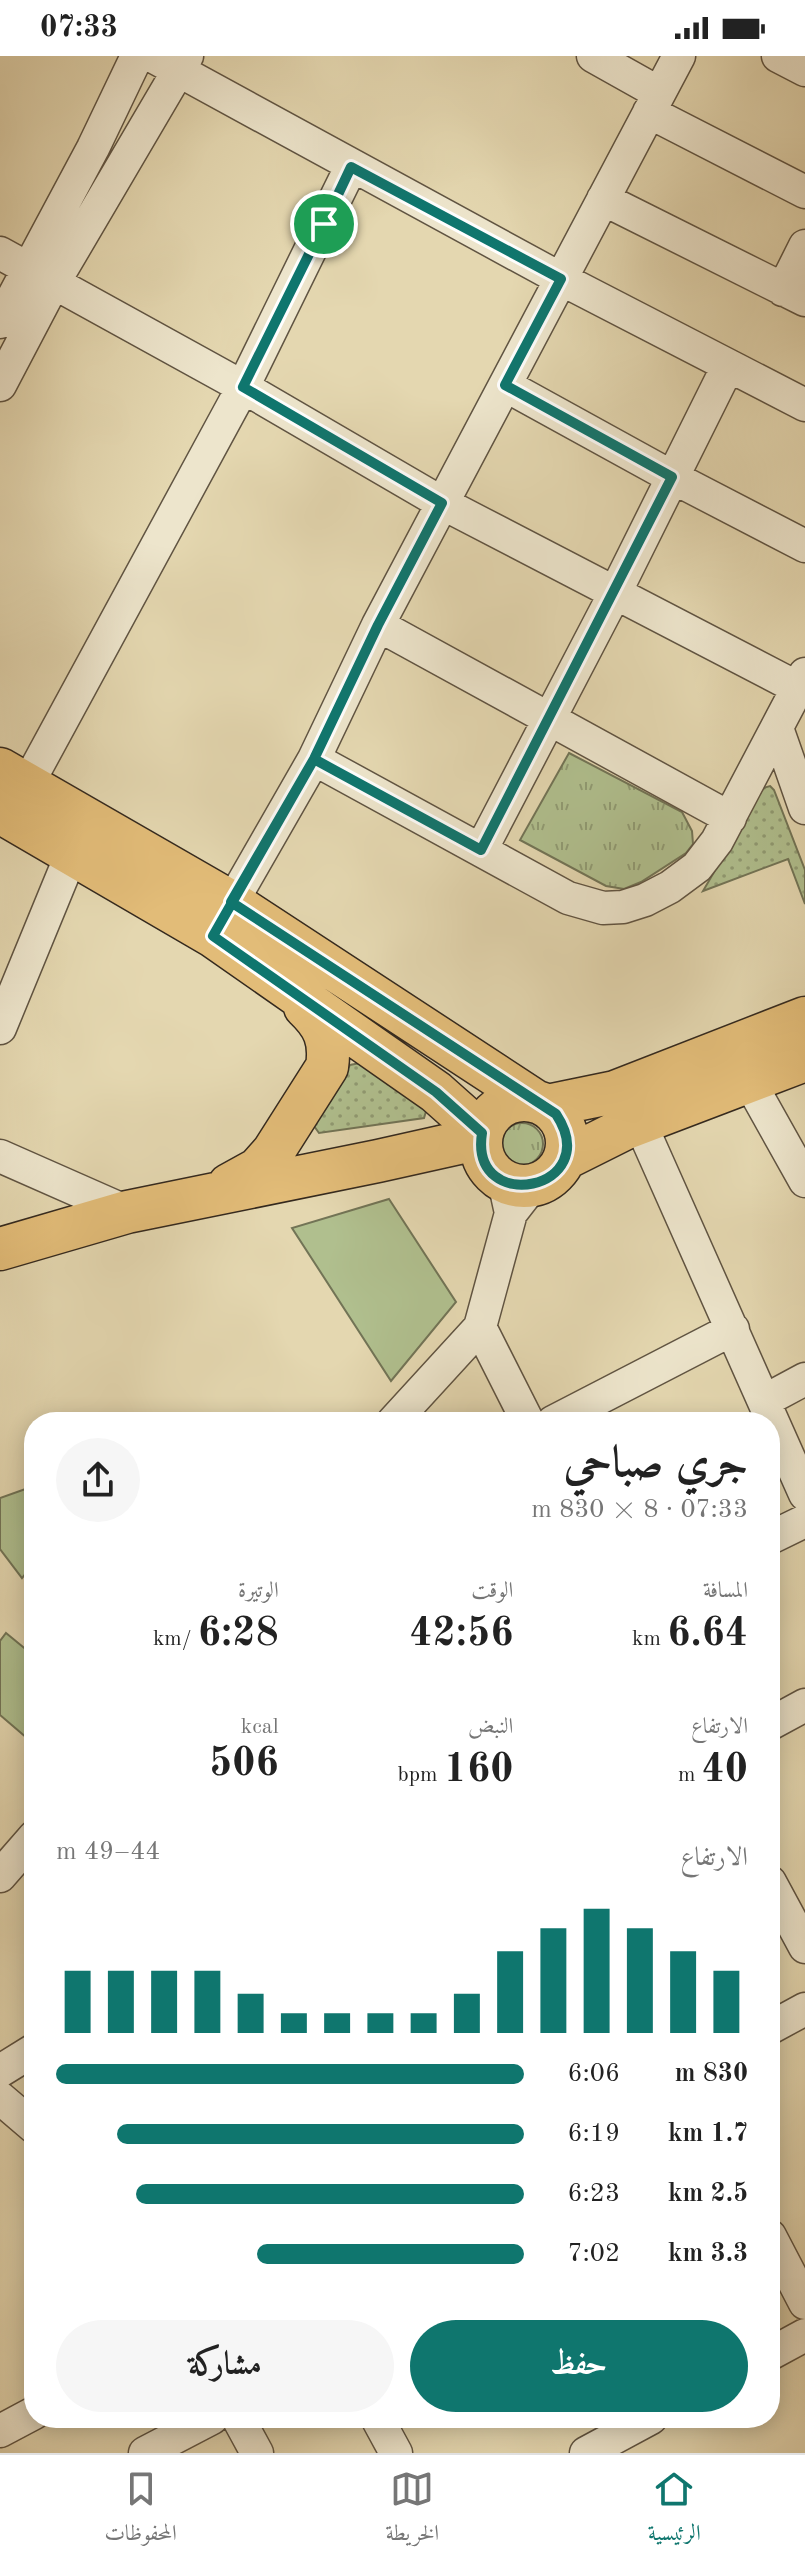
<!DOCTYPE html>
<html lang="ar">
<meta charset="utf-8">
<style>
:root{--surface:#fff;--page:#f6f6f6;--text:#222;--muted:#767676;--line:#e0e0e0;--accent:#0f766e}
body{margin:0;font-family:"Old Standard TT",Amiri,serif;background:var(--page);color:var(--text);direction:rtl;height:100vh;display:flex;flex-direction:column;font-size:30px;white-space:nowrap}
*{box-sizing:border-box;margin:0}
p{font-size:26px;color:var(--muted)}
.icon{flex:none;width:44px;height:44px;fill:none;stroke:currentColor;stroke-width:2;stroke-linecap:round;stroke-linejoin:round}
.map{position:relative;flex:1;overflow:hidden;direction:ltr}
.side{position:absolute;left:24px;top:1356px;width:756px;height:1016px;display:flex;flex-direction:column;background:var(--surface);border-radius:32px;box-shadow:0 4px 20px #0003;direction:rtl}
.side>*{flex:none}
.pin{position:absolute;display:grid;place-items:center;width:68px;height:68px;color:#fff;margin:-34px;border:4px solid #fff;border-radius:50%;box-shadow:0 2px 8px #0007}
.round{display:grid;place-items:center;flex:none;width:84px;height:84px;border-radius:42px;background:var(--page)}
.summary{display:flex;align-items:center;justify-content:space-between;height:136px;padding:0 32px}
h1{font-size:44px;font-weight:800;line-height:60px}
.figures{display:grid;grid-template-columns:repeat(3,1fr);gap:12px;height:136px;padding:8px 32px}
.figures div{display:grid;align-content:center}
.figures b{font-size:40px;font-weight:800}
.figures small{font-size:22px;font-weight:400}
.figures p{font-size:22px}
.chart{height:224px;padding:16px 32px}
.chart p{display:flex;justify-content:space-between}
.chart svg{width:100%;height:144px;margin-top:8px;stroke:var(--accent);stroke-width:6}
.button{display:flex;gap:16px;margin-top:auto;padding:16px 32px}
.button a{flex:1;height:92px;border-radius:48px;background:var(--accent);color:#fff;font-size:32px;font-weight:800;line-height:92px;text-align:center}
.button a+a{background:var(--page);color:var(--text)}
ul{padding:0 32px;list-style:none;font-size:26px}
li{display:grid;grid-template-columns:128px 96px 1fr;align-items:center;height:60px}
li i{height:20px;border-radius:10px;background:var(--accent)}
.status{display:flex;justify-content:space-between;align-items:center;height:56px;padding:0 40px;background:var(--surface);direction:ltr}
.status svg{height:22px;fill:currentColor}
.tabs{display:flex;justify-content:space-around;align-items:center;height:112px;border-top:2px solid var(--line);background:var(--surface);font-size:22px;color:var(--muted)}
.tabs a{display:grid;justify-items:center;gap:4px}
.tabs .current{color:var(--accent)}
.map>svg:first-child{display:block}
</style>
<div class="status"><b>07:33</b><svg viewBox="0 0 49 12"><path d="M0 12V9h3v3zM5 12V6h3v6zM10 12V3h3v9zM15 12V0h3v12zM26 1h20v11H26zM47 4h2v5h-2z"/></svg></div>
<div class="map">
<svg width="805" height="2397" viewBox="0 0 805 2397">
<defs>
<pattern id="grass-dots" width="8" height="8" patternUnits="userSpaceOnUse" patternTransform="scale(2)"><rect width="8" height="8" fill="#b0bf8e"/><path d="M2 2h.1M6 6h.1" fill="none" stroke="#909b73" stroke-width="1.8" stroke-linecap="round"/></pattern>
<pattern id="park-tufts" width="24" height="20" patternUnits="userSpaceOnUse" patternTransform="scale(2)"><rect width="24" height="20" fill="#b0bf8e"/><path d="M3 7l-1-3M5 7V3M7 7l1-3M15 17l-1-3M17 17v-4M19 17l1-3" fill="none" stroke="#909b73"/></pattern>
</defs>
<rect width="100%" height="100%" fill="#e4d7b0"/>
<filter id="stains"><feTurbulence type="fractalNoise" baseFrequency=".0025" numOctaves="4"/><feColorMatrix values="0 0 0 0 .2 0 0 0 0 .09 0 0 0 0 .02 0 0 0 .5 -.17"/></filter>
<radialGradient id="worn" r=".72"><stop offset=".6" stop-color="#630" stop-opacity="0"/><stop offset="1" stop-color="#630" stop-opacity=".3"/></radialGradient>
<path fill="url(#grass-dots)" stroke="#727456" stroke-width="2" d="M 770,730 L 774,734 L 805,814 L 805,848 L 788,803 L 703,835 L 763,732 Z
M 360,1007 L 427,1052 L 424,1062 L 319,1077 L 314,1070 L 350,1009 Z"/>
<path fill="url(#park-tufts)" stroke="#727456" stroke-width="2" d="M 569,697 L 682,756 L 692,775 L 693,788 L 686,797 L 641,826 L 624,833 L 606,830 L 520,784 Z
M501 1088a21 21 0 1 1 42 0a21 21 0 1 1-42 0Z"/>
<path fill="#b0bf8e" stroke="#727456" stroke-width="2" d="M 389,1143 L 456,1246 L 391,1325 L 292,1172 Z
M 34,1430 L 34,1507 L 22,1522 L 0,1493 L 0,1442 Z
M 6,1577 L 34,1600 L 34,1688 L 0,1659 L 0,1585 Z"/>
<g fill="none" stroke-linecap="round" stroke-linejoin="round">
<g stroke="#605442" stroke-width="35">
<path id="minor" d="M 152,0 L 561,223 L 805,349
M 593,0 L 659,37
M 778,0 L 805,14
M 649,56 L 805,136
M 603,143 L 805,244
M 0,197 L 243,331 L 442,447 L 798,632 L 805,632
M 783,234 L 805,190
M 0,266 L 93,92 L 137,0
M 0,329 L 53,228 L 187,0
M 505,329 L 672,421 L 805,490
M 378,569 L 730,762
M 777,672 L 805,752
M 314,703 L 568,842 L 603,852 L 623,851 L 645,844 L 670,831 L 697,811 L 717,785 L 805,618
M 27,729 L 243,331 L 351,111
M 481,794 L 616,535 L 728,310
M 220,867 L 314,703 L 378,569 L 679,0
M 0,972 L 72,797
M 749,1025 L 805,1125
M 640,1067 L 805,1438
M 0,1100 L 127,1156
M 504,1125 L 511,1157 L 532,1130
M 511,1157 L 480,1271 L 528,1366
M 764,1345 L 805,1323
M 393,1366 L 480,1271
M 553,1366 L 733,1273
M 770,1482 L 805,1465
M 770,1668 L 805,1649
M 0,1820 L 34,1781
M 770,1826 L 805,1891
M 770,1972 L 805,1953
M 0,2015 L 34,1994
M 0,2042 L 34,2071
M 770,2180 L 805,2247
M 770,2298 L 805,2279
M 238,2362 L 257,2397
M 377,2362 L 396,2397
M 0,2375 L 34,2357
M 145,2397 L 212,2362
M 586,2397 L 651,2362"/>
</g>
<g stroke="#34291e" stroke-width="45">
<path id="major" d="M 0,713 L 231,846 L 535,1045
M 0,756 L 213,880 L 436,1036 L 482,1077
M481 1087a43 43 0 1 1 86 0a43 43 0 1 1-86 0Z
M 547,1050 L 615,1036 L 805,962
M 564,1103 L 624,1073 L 805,1004
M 229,1129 L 258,1113 L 273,1096 L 327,1011 C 331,984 324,969 305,951
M 0,1193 L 127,1156 L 378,1105 L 481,1082"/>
</g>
<use href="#minor" stroke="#ede5cc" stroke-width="32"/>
<use href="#major" stroke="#e2bc78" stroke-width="42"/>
</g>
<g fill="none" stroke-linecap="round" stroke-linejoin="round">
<g stroke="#fff" stroke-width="16">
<path id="route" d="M 324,168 L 243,331 L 442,447 L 378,569 L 314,703 L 213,880 L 436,1036 L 482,1077 C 469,1161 606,1134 556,1058 L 231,846 L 314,703 L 481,794 L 672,421 L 505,329 L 561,223 L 351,111 L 324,168"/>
</g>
<use href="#route" stroke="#0f766e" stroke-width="10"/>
</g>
<rect width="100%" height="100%" filter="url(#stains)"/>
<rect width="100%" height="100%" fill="url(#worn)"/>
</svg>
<div class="pin" style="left:324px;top:168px;background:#1e9e55"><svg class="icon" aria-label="arrive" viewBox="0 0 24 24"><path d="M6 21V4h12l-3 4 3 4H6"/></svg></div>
<section class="side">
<div class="summary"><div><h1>جري صباحي</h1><p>07:33 · 8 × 830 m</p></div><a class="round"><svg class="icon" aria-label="share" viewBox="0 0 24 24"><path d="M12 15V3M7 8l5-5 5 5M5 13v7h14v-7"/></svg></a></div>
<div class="figures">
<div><p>المسافة</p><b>6.64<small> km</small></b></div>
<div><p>الوقت</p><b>42:56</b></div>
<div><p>الوتيرة</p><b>6:28<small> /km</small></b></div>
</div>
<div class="figures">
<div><p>الارتفاع</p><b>40<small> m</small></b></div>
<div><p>النبض</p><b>160<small> bpm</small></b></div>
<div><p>kcal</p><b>506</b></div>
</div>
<div class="chart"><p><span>الارتفاع</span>44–49 m</p>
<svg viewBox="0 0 160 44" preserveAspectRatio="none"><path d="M5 44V25M15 44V25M25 44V25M35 44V25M45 44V32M55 44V38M65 44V38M75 44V38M85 44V38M95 44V32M105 44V19M115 44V12M125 44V6M135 44V12M145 44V19M155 44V25"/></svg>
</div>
<ul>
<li><b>830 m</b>6:06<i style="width:100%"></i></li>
<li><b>1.7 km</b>6:19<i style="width:87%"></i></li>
<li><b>2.5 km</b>6:23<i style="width:83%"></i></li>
<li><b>3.3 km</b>7:02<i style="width:57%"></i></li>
</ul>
<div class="button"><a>حفظ</a><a>مشاركة</a></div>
</section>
</div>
<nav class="tabs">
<a class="current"><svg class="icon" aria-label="home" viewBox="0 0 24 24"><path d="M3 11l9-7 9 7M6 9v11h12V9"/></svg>الرئيسية</a>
<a><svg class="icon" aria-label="map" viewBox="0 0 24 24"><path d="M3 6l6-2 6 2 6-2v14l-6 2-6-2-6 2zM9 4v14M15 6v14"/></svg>الخريطة</a>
<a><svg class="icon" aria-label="saved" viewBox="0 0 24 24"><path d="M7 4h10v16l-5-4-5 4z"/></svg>المحفوظات</a>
</nav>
